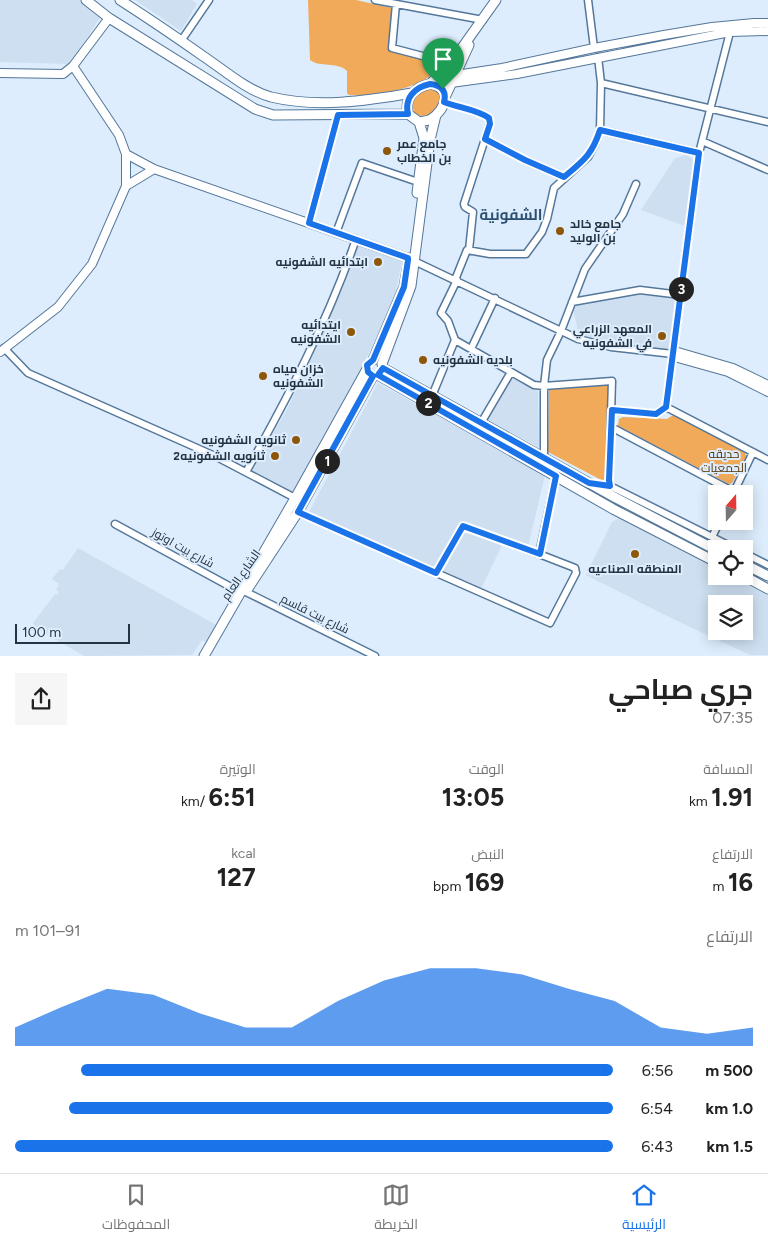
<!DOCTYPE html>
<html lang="ar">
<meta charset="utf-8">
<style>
:root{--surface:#fff;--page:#f6f6f6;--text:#222;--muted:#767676;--line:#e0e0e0;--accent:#1a73e8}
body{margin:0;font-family:Figtree,Cairo,sans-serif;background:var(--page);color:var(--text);direction:rtl;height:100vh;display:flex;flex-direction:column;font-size:19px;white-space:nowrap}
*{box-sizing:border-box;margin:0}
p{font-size:16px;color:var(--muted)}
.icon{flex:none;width:28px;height:28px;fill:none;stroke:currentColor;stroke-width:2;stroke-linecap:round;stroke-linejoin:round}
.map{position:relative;height:656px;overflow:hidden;direction:ltr}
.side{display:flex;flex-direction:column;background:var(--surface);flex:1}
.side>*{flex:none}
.needle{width:32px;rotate:20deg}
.buttons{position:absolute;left:708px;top:485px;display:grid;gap:10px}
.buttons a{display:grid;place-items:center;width:45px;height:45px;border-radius:0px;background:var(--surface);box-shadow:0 2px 12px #0003;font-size:25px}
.scale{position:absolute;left:15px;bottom:12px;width:115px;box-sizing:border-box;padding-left:5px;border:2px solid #253443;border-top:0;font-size:14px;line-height:18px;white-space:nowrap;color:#253443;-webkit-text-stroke:4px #ddedfd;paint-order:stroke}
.pin{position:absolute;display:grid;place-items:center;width:42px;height:42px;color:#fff;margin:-51px -21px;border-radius:50% 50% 50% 0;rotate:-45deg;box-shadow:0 0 5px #0007}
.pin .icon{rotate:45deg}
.km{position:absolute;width:25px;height:25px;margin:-12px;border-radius:50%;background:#222;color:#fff;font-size:14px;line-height:25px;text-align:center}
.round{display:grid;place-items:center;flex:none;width:52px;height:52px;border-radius:0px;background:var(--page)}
.summary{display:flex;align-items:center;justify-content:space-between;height:85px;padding:0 15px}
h1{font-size:28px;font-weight:700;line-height:38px}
.stats{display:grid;grid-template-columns:repeat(3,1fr);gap:8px;height:85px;padding:5px 15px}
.stats div{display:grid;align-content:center}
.stats b{font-size:25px;font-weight:700}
.stats small{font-size:14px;font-weight:400}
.stats p{font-size:14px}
.chart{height:140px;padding:10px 15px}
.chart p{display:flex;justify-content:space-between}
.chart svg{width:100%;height:90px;margin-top:5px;fill:var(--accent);opacity:.7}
ul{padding:0 15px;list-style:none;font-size:16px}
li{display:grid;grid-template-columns:80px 60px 1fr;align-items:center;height:38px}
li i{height:12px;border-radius:6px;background:var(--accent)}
.tab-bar{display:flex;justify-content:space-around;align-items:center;height:70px;border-top:1px solid var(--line);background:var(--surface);font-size:14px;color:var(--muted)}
.tab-bar a{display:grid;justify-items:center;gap:2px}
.tab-bar .selected{color:var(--accent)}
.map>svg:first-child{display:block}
</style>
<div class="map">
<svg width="768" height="656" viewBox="0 0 768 656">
<rect width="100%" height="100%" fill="#ddedfd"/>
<path fill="#cddff1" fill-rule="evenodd" d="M 0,0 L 80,0 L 101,16 L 70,64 L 0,62 Z
M 135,0 L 192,0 L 197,4 L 181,31 Z
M 686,155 L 694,160 L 695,164 L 685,226 L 641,210 L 675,158 Z
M 359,241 L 403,256 L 395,296 L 389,311 L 347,398 L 294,494 L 251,472 L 287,409 L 343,288 Z
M 641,293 L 672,297 L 676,300 L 670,351 L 621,345 L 582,338 L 579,336 L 573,309 L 575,305 Z
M 511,377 L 538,391 L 539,448 L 487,420 Z
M 378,383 L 545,475 L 528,547 L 460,521 L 434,569 L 312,515 L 309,512 Z
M 619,518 L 716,568 L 716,576 L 732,576 L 768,594 L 768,655 L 750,655 L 669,617 L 586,575 L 612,522 ZM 716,604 L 744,604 L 744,631 L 716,631 Z
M 465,529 L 502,545 L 481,589 L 441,573 Z
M 78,548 L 218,626 L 207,643 L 202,640 L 192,655 L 84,656 L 37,629 L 33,623 L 55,594 L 57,595 L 59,592 L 56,590 L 59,584 L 52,579 L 60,569 L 63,570 Z"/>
<path fill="#f0aa5a" d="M 308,0 L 356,0 L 392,8 L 389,51 L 439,63 L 441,67 C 435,71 429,78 422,81 C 400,92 373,96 349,95 L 347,93 L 347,71 C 337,61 320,68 310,60 Z
M 435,88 L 440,93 C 445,125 392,123 422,89 Z
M 609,384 L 607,483 L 548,452 L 549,389 Z
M 673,415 L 744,451 L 747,457 L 732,483 L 729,484 L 618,426 L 619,419 L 623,417 L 667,419 Z"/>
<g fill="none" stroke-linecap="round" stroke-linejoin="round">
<g stroke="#54779a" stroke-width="9">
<path id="minor" d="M 375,0 L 483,20
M 588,0 L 594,48
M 396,4 L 392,48 L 438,60 L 446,67
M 730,32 L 699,153 L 666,407 L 768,460
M 181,41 L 209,0
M 598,57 L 601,83 L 768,122
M 601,83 L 600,130 L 699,153
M 444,102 C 459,108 476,109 489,118 L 490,123 L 485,139 L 464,204 L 465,207 L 473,212 L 469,250
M 485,139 L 525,160 L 564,177
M 702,141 L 768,170
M 309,223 L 338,115
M 336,233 L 362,163 L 418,182
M 412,260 L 578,339 L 611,347 L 673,354
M 455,280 L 467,250 L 490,254 L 526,254 L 542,232 L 547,219 L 554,188 L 588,157 L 595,144 L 600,130
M 572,302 L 640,290 L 681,295
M 455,340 L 448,321 L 441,313 L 457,280
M 4,348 L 28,373 L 215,456 L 295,498
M 471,349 L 495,298
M 432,396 L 455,340 L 534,385 L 544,386 L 612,381 L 609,480 L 610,486
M 612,410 L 656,414 L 666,407
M 481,423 L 511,372
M 611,427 L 734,492
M 544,458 L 544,386 L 547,360 L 561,331 L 585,269 L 623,214 L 636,184
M 246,472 C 288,397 328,321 356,239
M 595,484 L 610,486 L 736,549
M 733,494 L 753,452
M 298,512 L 550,623 L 576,573 L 575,568 L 539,554 L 556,476
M 115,524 L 240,592
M 712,537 L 720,521
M 744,553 L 768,565
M 436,573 L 463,526 L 539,554
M 246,592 L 375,656"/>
</g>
<g stroke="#54779a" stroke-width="10">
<path id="tertiary" d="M 0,73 L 63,74 L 73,66
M 456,75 L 502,68 L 594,48 L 664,35 L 712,27 L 754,23 L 768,23
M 451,83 L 517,74 L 730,32 L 768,31
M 126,154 L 154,169 L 408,258
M 126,186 L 154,169
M 0,352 L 58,307 L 92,264 L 126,186 L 126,154 L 119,135 L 73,66 L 109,18
M 673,354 L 678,358 L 728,372 L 768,392
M 673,354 L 678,352 L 733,368 L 768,385"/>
</g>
<g stroke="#54779a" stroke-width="11">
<path id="secondary" d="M 86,0 L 109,18 L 255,109 L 273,115 L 408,114
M 120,0 C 148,18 176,37 203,56 C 224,70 246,90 271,97 C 317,108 366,101 412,93
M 430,84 C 453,87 446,110 431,119 C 428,121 423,121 419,122 L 408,114 C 404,98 415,87 430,84 Z
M 430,84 L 454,59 L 496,0
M 446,95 L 469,45
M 417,193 L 424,138 L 419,122
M 373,360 L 404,287 L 409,258
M 382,364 L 411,286 L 430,140 L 436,115
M 383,368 L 616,498 L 716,550
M 378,375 L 613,509 L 716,562
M 744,564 L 768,576
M 744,576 L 768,589
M 247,590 L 298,512 L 373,376
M 204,656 L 298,493 L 367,369"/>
</g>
<use href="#minor" stroke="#fff" stroke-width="6"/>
<use href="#tertiary" stroke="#fff" stroke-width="8"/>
<use href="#secondary" stroke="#fff" stroke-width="9"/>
</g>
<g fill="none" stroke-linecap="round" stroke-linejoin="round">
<g stroke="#fff" stroke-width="10">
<path id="route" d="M 430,84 C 441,85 447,91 444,102 C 459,108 476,109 489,118 L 490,124 L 485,139 L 525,160 L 564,177 C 583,161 592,155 600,130 L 699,153 L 666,407 L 656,414 L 612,410 L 609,480 L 610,486 L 589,483 L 383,368 L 378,375 L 556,476 L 540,554 L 463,526 L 436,573 L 298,512 L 373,376 L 368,372 L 367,365 L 373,360 L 404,287 L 408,260 L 408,258 L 309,223 L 338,115 L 408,114 C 404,98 415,87 430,84 Z"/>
</g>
<use href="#route" stroke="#1a73e8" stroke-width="6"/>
</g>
<g fill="#8d5809" stroke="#ddedfd" stroke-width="2">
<circle cx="387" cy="151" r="5"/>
<circle cx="560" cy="231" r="5"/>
<circle cx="378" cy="262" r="5"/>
<circle cx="351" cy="332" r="5"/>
<circle cx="662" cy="336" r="5"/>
<circle cx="423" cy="360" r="5"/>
<circle cx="263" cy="376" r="5"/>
<circle cx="296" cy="440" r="5"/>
<circle cx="275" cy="456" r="5"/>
<circle cx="635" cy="554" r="5"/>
</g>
<g text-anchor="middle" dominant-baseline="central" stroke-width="4" stroke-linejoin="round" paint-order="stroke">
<g font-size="12" font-weight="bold" fill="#253443" stroke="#ddedfd" text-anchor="end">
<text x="397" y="144" text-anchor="start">جامع عمر<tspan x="397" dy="14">بن الخطاب</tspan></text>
<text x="570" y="224" text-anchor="start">جامع خالد<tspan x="570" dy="14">بن الوليد</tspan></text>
<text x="368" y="262">ابتدائيه الشفونيه</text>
<text x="341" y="325">ايتدائيه<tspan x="341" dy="14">الشفونيه</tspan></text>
<text x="652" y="329">المعهد الزراعي<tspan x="652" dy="14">في الشفونيه</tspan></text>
<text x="433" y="360" text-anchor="start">بلديه الشفونيه</text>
<text x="273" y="369" text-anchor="start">خزان مياه<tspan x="273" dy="14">الشفونيه</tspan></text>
<text x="286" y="440">ثانويه الشفونيه</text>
<text x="265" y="456">ثانويه الشفونيه2</text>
<text x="635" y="569" text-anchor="middle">المنطقه الصناعيه</text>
</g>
<g font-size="12" fill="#583504" stroke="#ddedfd">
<text x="724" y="454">حديقه<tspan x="724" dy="14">الجمعيات</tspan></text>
</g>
<g font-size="12" fill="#253443" stroke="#ddedfd">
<text transform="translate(183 548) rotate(29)">شارع بيت اوتوز</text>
<text transform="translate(241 575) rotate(-55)">الشارع العام</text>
<text transform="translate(315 614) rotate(26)">شارع بيت قاسم</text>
</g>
<g font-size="15" font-weight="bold" fill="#2d5070" stroke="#ddedfd">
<text x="511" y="215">الشفونية</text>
</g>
</g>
</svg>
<div class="buttons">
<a><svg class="needle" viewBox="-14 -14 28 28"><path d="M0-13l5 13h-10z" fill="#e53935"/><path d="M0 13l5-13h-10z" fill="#767676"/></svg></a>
<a><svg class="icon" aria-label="locate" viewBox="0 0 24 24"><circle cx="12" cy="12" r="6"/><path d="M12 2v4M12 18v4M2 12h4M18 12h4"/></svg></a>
<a><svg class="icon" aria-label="layers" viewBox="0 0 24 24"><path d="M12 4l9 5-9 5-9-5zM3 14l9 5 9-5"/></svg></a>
</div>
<div class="scale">100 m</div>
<div class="pin" style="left:443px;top:89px;background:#1e9e55"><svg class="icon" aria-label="arrive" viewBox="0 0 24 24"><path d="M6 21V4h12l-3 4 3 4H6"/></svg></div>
<b class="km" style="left:327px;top:461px">1</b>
<b class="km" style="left:428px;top:403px">2</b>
<b class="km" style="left:681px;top:289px">3</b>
</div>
<section class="side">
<div class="summary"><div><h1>جري صباحي</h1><p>07:35</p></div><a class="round"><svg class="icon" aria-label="share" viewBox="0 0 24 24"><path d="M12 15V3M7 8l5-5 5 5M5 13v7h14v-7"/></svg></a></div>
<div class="stats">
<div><p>المسافة</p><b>1.91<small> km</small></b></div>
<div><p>الوقت</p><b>13:05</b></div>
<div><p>الوتيرة</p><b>6:51<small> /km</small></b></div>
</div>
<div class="stats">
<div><p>الارتفاع</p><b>16<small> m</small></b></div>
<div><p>النبض</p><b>169<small> bpm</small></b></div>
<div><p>kcal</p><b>127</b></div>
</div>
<div class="chart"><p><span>الارتفاع</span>91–101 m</p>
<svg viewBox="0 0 160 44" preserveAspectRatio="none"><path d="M0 44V35L10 25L20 16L30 19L40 28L50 35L60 35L70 22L80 12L90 6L100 6L110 9L120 16L130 22L140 35L150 38L160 35V44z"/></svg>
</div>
<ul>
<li><b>500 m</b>6:56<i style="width:89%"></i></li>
<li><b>1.0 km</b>6:54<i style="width:91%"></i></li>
<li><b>1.5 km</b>6:43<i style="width:100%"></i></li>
</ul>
</section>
<nav class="tab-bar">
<a class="selected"><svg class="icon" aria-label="home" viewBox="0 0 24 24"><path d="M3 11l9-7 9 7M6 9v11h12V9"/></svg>الرئيسية</a>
<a><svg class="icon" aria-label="map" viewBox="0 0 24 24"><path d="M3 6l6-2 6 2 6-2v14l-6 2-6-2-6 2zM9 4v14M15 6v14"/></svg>الخريطة</a>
<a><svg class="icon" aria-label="saved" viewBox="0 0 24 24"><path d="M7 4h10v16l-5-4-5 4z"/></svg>المحفوظات</a>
</nav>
